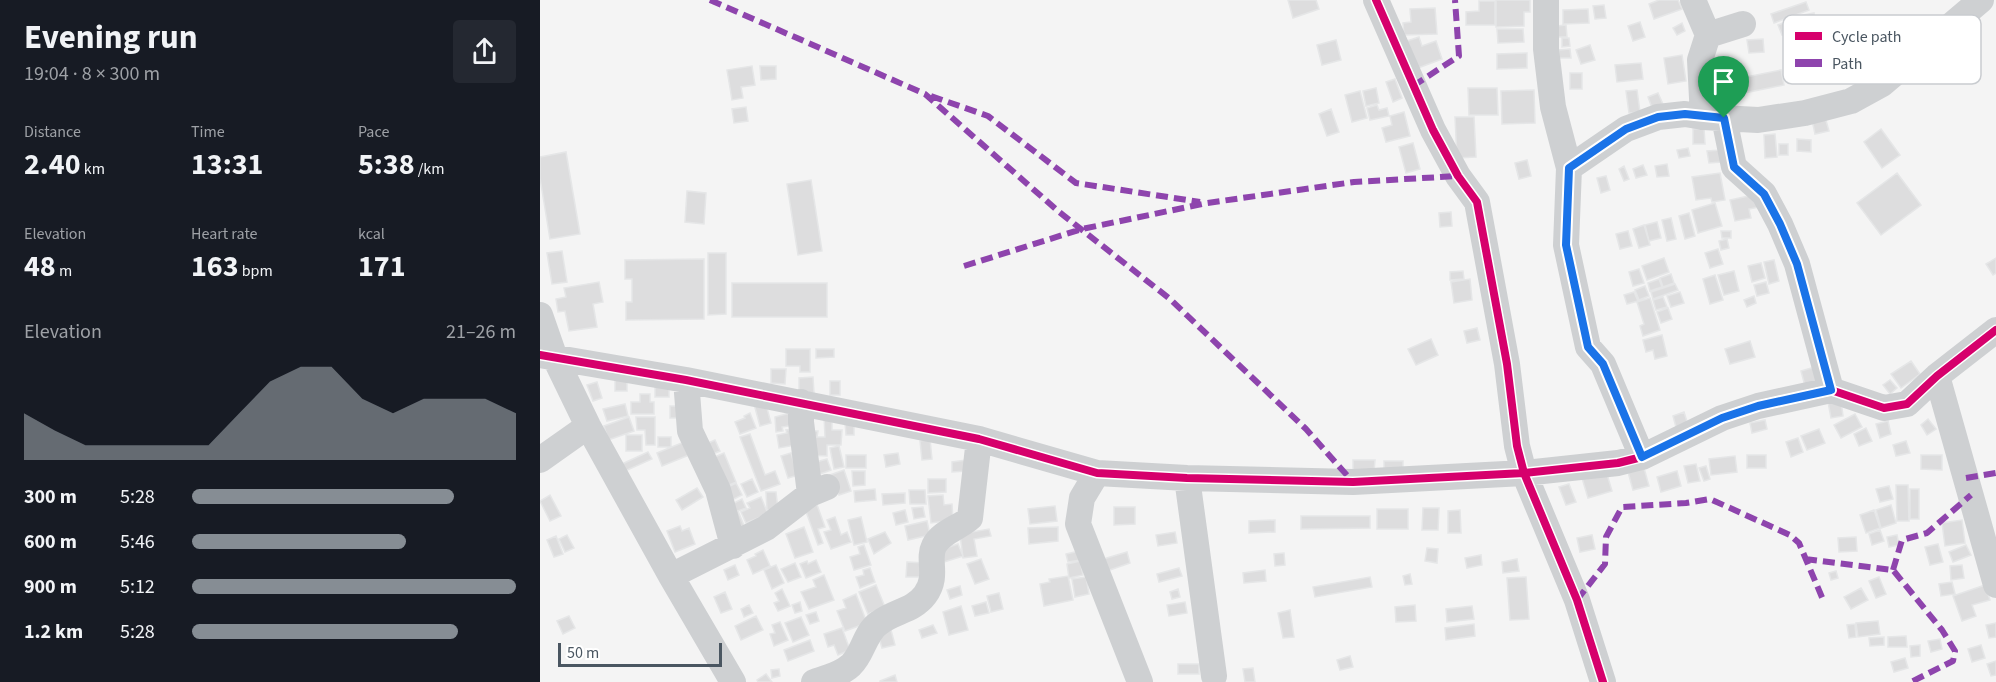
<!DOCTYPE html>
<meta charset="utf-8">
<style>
:root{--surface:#171b24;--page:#242831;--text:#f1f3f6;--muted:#9ea1a6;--accent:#868d94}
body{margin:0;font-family:"Source Sans 3",sans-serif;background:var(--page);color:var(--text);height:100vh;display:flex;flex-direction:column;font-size:22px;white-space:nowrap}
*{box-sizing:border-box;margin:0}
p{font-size:20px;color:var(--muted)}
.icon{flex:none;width:33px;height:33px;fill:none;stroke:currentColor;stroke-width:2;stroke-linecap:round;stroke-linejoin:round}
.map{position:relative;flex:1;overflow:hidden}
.panel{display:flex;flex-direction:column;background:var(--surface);width:540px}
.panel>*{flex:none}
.scale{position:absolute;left:18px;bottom:15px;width:164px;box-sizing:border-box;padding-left:6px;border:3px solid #4a5661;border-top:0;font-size:16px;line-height:21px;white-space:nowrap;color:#4a5661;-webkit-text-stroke:4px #fff;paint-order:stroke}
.pin{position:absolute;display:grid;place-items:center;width:51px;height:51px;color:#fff;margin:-62px -26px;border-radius:50% 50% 50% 0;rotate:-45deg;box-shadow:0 0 6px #0007}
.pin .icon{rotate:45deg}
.round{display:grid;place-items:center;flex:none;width:63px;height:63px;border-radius:6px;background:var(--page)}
.headline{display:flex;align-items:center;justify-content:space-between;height:102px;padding:0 24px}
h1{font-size:33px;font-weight:700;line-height:45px}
.metrics{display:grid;grid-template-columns:repeat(3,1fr);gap:9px;height:102px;padding:6px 24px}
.metrics div{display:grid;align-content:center}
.metrics b{font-size:30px;font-weight:700}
.metrics small{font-size:16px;font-weight:400}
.metrics p{font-size:16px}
.chart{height:168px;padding:12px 24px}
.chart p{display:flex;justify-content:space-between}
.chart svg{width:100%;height:108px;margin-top:6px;fill:var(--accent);opacity:.7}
ul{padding:0 24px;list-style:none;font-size:20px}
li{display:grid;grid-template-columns:96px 72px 1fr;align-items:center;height:45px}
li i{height:15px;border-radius:8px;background:var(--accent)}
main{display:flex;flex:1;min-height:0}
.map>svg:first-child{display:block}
</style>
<main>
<section class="panel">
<div class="headline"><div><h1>Evening run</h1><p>19:04 · 8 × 300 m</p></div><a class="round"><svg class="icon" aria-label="share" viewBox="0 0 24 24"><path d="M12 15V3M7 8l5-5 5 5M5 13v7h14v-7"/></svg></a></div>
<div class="metrics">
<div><p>Distance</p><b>2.40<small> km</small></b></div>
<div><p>Time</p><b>13:31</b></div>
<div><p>Pace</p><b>5:38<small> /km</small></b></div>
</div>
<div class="metrics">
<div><p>Elevation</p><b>48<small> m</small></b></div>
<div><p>Heart rate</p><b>163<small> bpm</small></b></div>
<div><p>kcal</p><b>171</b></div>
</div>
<div class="chart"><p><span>Elevation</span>21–26 m</p>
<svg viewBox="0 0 160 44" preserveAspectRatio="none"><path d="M0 44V25L10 32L20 38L30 38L40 38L50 38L60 38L70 25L80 12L90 6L100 6L110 19L120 25L130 19L140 19L150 19L160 25V44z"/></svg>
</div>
<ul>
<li><b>300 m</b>5:28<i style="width:81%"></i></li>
<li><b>600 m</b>5:46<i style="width:66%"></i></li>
<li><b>900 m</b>5:12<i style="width:100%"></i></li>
<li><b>1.2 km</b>5:28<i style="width:82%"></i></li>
</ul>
</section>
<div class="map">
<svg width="1456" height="682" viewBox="0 0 1456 682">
<rect width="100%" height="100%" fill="#f4f4f4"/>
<path fill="#ddddde" stroke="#e5e6e7" stroke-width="1.5" d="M 748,0 L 776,0 L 779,9 L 753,18 Z
M 956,0 L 990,0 L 990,12 L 984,12 L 984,26 L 956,27 Z
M 1119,0 L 1138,0 L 1142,9 L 1114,19 L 1109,4 Z
M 939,1 L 955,1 L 955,25 L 926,25 L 926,12 L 939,11 Z
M 1266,2 L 1269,10 L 1234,23 L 1231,14 Z
M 1064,5 L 1066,18 L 1055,19 L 1053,6 Z
M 895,8 L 897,34 L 864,35 L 863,23 L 871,22 L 870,9 Z
M 1048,9 L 1049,23 L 1023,24 L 1023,10 Z
M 1274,13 L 1276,27 L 1257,31 L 1254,17 Z
M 1250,20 L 1254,31 L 1242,35 L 1238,25 Z
M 1100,22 L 1105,37 L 1093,41 L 1088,26 Z
M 1142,23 L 1145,31 L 1137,35 L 1133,28 Z
M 1026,25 L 1027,37 L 1017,37 L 1017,26 Z
M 957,29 L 983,29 L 984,42 L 958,43 Z
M 879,37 L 882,46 L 896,41 L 902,59 L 878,68 L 867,41 Z
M 1022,38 L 1029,38 L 1030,46 L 1022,47 Z
M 1223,39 L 1224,52 L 1209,53 L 1207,40 Z
M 796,40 L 801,60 L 782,65 L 777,45 Z
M 1050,45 L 1055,60 L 1041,64 L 1036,50 Z
M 1030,49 L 1031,58 L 1019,58 L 1019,50 Z
M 987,53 L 987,68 L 957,69 L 957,54 Z
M 1142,55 L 1146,81 L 1128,84 L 1124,58 Z
M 1101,63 L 1103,79 L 1077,82 L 1075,65 Z
M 212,66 L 215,85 L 201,87 L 203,98 L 192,100 L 187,70 Z
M 220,66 L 236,66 L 236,79 L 221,80 Z
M 1241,70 L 1244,85 L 1204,93 L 1201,78 Z
M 1030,73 L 1042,73 L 1042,89 L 1030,89 Z
M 855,79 L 862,98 L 853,102 L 846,82 Z
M 836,88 L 839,103 L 826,106 L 823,91 Z
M 928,88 L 957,88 L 958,115 L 929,115 Z
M 994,90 L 995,123 L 962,124 L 961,91 Z
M 1097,90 L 1100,112 L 1089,113 L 1086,91 Z
M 820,91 L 827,118 L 812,122 L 805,95 Z
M 1118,93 L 1123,104 L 1112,108 L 1108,97 Z
M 837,105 L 839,110 L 847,108 L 849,116 L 830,120 L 827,108 Z
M 206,107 L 208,121 L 194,123 L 192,109 Z
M 791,109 L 799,132 L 787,136 L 779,114 Z
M 864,112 L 870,136 L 846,142 L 842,128 L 852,125 L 850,116 Z
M 915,117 L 934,117 L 936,157 L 917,158 Z
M 1285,117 L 1289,131 L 1275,134 L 1272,120 Z
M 1164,128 L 1165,144 L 1153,144 L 1153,129 Z
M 1341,129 L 1360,155 L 1342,168 L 1324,142 Z
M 1235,134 L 1237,157 L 1225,158 L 1224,135 Z
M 1257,139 L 1271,140 L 1271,152 L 1257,151 Z
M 873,143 L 880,169 L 866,173 L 859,147 Z
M 1239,144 L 1248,144 L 1248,155 L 1239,155 Z
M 1148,148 L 1150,156 L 1139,158 L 1137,150 Z
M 1181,150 L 1182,162 L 1169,163 L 1167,151 Z
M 26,152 L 40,234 L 10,239 L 0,178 L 0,157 Z
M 987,160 L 991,176 L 979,179 L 975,163 Z
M 1127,164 L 1129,176 L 1117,177 L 1115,166 Z
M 1103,165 L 1107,175 L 1096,178 L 1093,169 Z
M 1084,166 L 1089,179 L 1084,181 L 1079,169 Z
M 1180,173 L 1185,200 L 1172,202 L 1171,198 L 1156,200 L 1152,177 Z
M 1357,173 L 1381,205 L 1341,235 L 1317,203 Z
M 1066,176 L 1070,190 L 1061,193 L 1057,178 Z
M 271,180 L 282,251 L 258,255 L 247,184 Z
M 147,191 L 166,193 L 164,224 L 145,222 Z
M 1222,193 L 1225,206 L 1209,209 L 1211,218 L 1195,221 L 1190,200 Z
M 1175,203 L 1182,226 L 1158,233 L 1152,210 Z
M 911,212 L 912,226 L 900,227 L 899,213 Z
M 1149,213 L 1155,236 L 1145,239 L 1139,216 Z
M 1131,218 L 1136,239 L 1127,241 L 1122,220 Z
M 1117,222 L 1121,238 L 1109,241 L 1105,225 Z
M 1104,225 L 1110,245 L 1099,248 L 1093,229 Z
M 1088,231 L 1092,246 L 1080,249 L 1076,234 Z
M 1181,231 L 1191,231 L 1191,238 L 1182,238 Z
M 1187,239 L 1189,248 L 1181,250 L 1179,241 Z
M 1178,249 L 1183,264 L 1170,268 L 1165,253 Z
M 22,251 L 27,282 L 12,284 L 7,253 Z
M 168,253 L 186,253 L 186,314 L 168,315 Z
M 1124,258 L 1129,272 L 1107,280 L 1102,266 Z
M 1456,258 L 1456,273 L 1453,275 L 1446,264 Z
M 164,259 L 164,319 L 86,320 L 86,302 L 92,302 L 92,279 L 85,279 L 85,260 Z
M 1234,260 L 1239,281 L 1229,284 L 1224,262 Z
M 1221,263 L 1225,278 L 1212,282 L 1208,266 Z
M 1099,269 L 1104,283 L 1093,286 L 1089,272 Z
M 923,271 L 924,279 L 910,280 L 910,272 Z
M 1194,271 L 1199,291 L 1184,295 L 1178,275 Z
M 1131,274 L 1134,283 L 1123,287 L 1120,278 Z
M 1175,275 L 1183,300 L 1170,304 L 1163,279 Z
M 930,279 L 932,300 L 914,303 L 911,282 Z
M 1119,279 L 1122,287 L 1110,291 L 1108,283 Z
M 59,282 L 63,302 L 53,304 L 57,327 L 29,331 L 25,311 L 18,312 L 16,299 L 26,297 L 24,288 Z
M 1226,282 L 1229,293 L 1217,296 L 1214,285 Z
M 192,283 L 287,283 L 287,317 L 192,317 Z
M 1135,284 L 1138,290 L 1113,299 L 1111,292 Z
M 1105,286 L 1109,296 L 1099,300 L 1095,290 Z
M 1094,292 L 1098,301 L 1087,304 L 1084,295 Z
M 1140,292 L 1144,303 L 1131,307 L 1127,296 Z
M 1214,296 L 1216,303 L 1207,307 L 1204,300 Z
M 1123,297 L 1127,307 L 1116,310 L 1113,300 Z
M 1110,298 L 1120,330 L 1103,336 L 1100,326 L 1104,324 L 1097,302 Z
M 1128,308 L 1132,319 L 1121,323 L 1117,312 Z
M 937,328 L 940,340 L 927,343 L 924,331 Z
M 1122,335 L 1127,356 L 1115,359 L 1113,350 L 1106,352 L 1103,340 Z
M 891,339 L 898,355 L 876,365 L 868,349 Z
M 1210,341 L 1215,357 L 1190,364 L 1185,349 Z
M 246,349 L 270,349 L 270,372 L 260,372 L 260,366 L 246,366 Z
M 276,349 L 294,349 L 294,357 L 276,358 Z
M 1371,361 L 1380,374 L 1361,388 L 1351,374 Z
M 1275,367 L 1280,382 L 1265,386 L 1261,371 Z
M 231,369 L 246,369 L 245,384 L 231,383 Z
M 273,377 L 274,393 L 259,393 L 259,378 Z
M 75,378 L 87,378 L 87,391 L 75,391 Z
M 1350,380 L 1357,388 L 1350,394 L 1343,385 Z
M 290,381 L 300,381 L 300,395 L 290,395 Z
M 57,382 L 62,398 L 53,401 L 47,385 Z
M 115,384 L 129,384 L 129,397 L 115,397 Z
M 100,394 L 110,394 L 110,402 L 114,402 L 114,414 L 91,414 L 91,402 L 100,402 Z
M 225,401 L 231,423 L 220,426 L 214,404 Z
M 1301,401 L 1303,416 L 1291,418 L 1288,402 Z
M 85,404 L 88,416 L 67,421 L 63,409 Z
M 130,406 L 143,406 L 143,418 L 130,418 Z
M 292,411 L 292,430 L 302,430 L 301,445 L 287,445 L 287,456 L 268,455 L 268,431 L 278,431 L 277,437 L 285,437 L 284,416 Z
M 1144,412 L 1149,428 L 1137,431 L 1133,416 Z
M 210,413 L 216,428 L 200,434 L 195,422 L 205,418 L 204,416 Z
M 250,413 L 255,425 L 242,427 L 243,431 L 236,432 L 235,417 Z
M 1315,414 L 1322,427 L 1301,438 L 1294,425 Z
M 89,417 L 94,431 L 68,440 L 64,426 Z
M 96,417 L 115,417 L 115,445 L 106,445 L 105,430 L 97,430 Z
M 1388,419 L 1396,429 L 1387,435 L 1381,425 Z
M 1225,420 L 1227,429 L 1212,433 L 1210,423 Z
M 1348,421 L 1351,434 L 1340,438 L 1336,424 Z
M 305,422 L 314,422 L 314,435 L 306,435 Z
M 1326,428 L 1332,441 L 1319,446 L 1314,434 Z
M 254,429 L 256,445 L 239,448 L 237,435 L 247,433 L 246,430 Z
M 1279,429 L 1285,443 L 1267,450 L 1261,436 Z
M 210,434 L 225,475 L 235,471 L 240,484 L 221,491 L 200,437 Z
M 86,435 L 102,435 L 102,451 L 86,451 Z
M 118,437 L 131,437 L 131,447 L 118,447 Z
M 1258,438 L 1263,452 L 1251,457 L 1246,442 Z
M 390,439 L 392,459 L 382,460 L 380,441 Z
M 175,440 L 180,451 L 168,456 L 164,445 Z
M 1366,441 L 1370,453 L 1356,456 L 1353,445 Z
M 144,442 L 149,455 L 122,466 L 117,453 Z
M 299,446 L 304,467 L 294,469 L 290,448 Z
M 108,452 L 112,459 L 85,471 L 82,464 Z
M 184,453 L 196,482 L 183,488 L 170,459 Z
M 251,453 L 255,467 L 262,474 L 248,478 L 241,456 Z
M 358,453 L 360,464 L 346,467 L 344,455 Z
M 306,455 L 326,455 L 326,468 L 306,468 Z
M 1207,455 L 1226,455 L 1226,468 L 1207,468 Z
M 1381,455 L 1402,455 L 1402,470 L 1381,469 Z
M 1195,456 L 1197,472 L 1171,475 L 1169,459 Z
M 287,459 L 291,470 L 280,474 L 276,462 Z
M 426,460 L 427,471 L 412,472 L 412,462 Z
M 813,460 L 835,460 L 834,472 L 813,472 Z
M 844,461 L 863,461 L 863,471 L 844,471 Z
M 1156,464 L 1160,481 L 1148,483 L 1144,466 Z
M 1166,466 L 1170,479 L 1164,481 L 1159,468 Z
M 1104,468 L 1109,486 L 1093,490 L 1088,472 Z
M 304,470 L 311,491 L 299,495 L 290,475 Z
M 312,471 L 325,471 L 325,485 L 313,486 Z
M 1066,471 L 1072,491 L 1048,498 L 1042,478 Z
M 1137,471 L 1141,486 L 1121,492 L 1117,477 Z
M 212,479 L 218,492 L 207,497 L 201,484 Z
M 388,479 L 406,479 L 406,492 L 388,493 Z
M 196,483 L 202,495 L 188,502 L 182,490 Z
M 1029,484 L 1036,502 L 1026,505 L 1019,487 Z
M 1356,485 L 1368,485 L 1369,521 L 1357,521 Z
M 1349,486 L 1353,499 L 1340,502 L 1336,489 Z
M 157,488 L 163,497 L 142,510 L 136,500 Z
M 335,489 L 336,500 L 315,502 L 314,491 Z
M 1370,489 L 1379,489 L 1379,519 L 1370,519 Z
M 369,490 L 385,490 L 386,504 L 370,504 Z
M 226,492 L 236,492 L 238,510 L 227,510 Z
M 365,493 L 365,503 L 343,505 L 342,494 Z
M 10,495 L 21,516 L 10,521 L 0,501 Z
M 403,495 L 404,505 L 412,504 L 413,520 L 391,523 L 388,496 Z
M 221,497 L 228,514 L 206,523 L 201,512 L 210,508 L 207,503 Z
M 202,499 L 206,508 L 198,511 L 205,528 L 199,531 L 188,506 Z
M 276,502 L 285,527 L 278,529 L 283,543 L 278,545 L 264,506 Z
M 1351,505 L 1356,523 L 1341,528 L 1336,510 Z
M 515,506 L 517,521 L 490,524 L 488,509 Z
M 383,507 L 385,517 L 374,519 L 372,508 Z
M 574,507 L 595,507 L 595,524 L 574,525 Z
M 883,508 L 899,508 L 898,530 L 882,530 Z
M 837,509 L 868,509 L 868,529 L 837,529 Z
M 365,510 L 368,522 L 356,525 L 353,513 Z
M 920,510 L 921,533 L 908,533 L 908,511 Z
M 1334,510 L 1340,528 L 1326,533 L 1320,515 Z
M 761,516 L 830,516 L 830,528 L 761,529 Z
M 295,517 L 301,535 L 307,532 L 311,542 L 291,549 L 284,532 L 291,530 L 287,520 Z
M 321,517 L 327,542 L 314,545 L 308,520 Z
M 735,520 L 735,532 L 709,533 L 709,521 Z
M 1422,520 L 1425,543 L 1405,546 L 1402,523 Z
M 387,521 L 390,535 L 368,540 L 365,526 Z
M 140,526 L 142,531 L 149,528 L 155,544 L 135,552 L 127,531 Z
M 264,527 L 273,552 L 255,558 L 246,534 Z
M 518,527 L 518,541 L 489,544 L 488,528 Z
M 449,529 L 451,536 L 434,539 L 437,556 L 423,558 L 420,534 Z
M 1340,530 L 1344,541 L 1332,545 L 1329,534 Z
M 345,532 L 351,543 L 334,554 L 328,539 Z
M 635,532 L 637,543 L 618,546 L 616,535 Z
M 27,535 L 34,548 L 25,552 L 19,539 Z
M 1052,535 L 1055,549 L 1040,552 L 1037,538 Z
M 1357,535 L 1359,545 L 1349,547 L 1347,537 Z
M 16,536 L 23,554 L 14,557 L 7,540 Z
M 1316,537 L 1317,551 L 1299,552 L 1298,538 Z
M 418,544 L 423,556 L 404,562 L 400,550 Z
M 1398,544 L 1403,562 L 1390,565 L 1385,547 Z
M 324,545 L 331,565 L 314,570 L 310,557 L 320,554 L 318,547 Z
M 1426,545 L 1431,555 L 1413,562 L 1409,552 Z
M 887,548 L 898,549 L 897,563 L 885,561 Z
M 223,550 L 230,566 L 213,574 L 207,560 L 216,556 L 215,554 Z
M 539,551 L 541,560 L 528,562 L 526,554 Z
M 587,552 L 590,563 L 564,572 L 560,560 Z
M 744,553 L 745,565 L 735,566 L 734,554 Z
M 941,555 L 942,565 L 927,568 L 925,558 Z
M 441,559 L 449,579 L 435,584 L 427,564 Z
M 977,559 L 979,571 L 963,573 L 962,562 Z
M 276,560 L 281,572 L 266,578 L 260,564 L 267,561 L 268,564 Z
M 540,561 L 543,575 L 529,578 L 527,564 Z
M 367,562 L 386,563 L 386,577 L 366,577 Z
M 255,563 L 261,577 L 248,582 L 241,569 Z
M 195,565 L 199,575 L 188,580 L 184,570 Z
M 236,565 L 244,583 L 232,589 L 224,570 Z
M 1422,565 L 1424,578 L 1411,580 L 1410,566 Z
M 330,568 L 335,582 L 320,588 L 316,577 L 324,575 L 323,570 Z
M 639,568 L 642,576 L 619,582 L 617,574 Z
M 725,570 L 726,581 L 704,583 L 703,573 Z
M 1296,571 L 1298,578 L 1291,580 L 1289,573 Z
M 870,574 L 872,584 L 865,585 L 863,576 Z
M 284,575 L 294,600 L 269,609 L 261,592 L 276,587 L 273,580 Z
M 528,576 L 533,600 L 504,606 L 500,584 L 510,582 L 509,579 Z
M 546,577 L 549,594 L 535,597 L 532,579 Z
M 830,577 L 832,587 L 775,597 L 773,587 Z
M 986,577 L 989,619 L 970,620 L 967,578 Z
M 1339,577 L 1346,594 L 1336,598 L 1329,581 Z
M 1412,582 L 1415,594 L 1401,596 L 1399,584 Z
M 336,585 L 345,607 L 328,614 L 319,592 Z
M 1445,585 L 1450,600 L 1432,605 L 1436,616 L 1422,621 L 1413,596 Z
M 420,586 L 422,595 L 410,599 L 407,590 Z
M 1321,588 L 1328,600 L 1311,609 L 1304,597 Z
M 242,589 L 250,606 L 238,611 L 234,603 L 239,601 L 235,593 Z
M 638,589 L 640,597 L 632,599 L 630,592 Z
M 185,592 L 192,609 L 181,613 L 174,597 Z
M 459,593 L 463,609 L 451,612 L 447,596 Z
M 316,594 L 327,623 L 305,631 L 297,611 L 306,608 L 303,600 Z
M 260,602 L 262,611 L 255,613 L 252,605 Z
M 446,602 L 449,613 L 435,616 L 432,606 Z
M 645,602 L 647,613 L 629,616 L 627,605 Z
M 209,605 L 213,613 L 204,617 L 201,609 Z
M 875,605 L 876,621 L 856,622 L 855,607 Z
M 421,606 L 428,630 L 409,635 L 403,612 Z
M 932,606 L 934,619 L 907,622 L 906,609 Z
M 750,610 L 754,637 L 743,638 L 738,613 Z
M 276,612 L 279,621 L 270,624 L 266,615 Z
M 29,616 L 35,628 L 23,634 L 17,621 Z
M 216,616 L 223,630 L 201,640 L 195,626 Z
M 261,617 L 269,635 L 253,642 L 245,623 Z
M 1338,621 L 1340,634 L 1318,637 L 1316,623 Z
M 240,622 L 248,640 L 234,646 L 230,634 L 235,633 L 232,625 Z
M 1456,623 L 1456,637 L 1449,638 L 1446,625 Z
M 934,624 L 935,636 L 906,640 L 905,628 Z
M 1315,624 L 1316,637 L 1309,638 L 1307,625 Z
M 393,625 L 397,633 L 382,638 L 379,630 Z
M 302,628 L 310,650 L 298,655 L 294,645 L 288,647 L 284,634 Z
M 351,630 L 355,645 L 342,648 L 338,634 Z
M 1366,636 L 1367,647 L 1348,647 L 1348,637 Z
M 1344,637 L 1344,645 L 1330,646 L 1329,638 Z
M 1400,639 L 1402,649 L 1391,652 L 1388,641 Z
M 270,640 L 274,651 L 248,661 L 244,650 Z
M 1380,645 L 1380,656 L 1371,657 L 1370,646 Z
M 1441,645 L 1445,658 L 1432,662 L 1428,649 Z
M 810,656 L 813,667 L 800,670 L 797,660 Z
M 1365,658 L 1368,668 L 1354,672 L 1351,662 Z
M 1456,661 L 1456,675 L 1451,676 L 1447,664 Z
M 638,664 L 659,664 L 659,674 L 638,674 Z
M 713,668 L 715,682 L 705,682 L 703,669 Z
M 239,669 L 240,676 L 232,678 L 231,670 Z
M 226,674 L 232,682 L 218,682 L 217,680 Z
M 355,675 L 357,682 L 340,682 L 340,681 Z"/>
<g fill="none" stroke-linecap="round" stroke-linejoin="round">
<path stroke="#ced0d2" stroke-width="26" d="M 836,0 L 893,130 L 918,176 L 937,202 L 967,364 L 977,446 L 984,473 L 1078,463 L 1102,457 L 1182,418 L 1218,406 L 1291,390 L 1344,408 L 1367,404 L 1397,376 L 1456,330
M 1006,0 L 1006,49 L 1013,107 L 1029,168 L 1026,245 L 1048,347 L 1063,364 L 1102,457
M 1153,0 L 1168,35
M 1163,117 L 1160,60 L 1168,35 L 1203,24
M 1184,118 L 1194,167 L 1224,194 L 1240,224 L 1257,264 L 1291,390
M 1029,168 L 1086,129 L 1118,117 L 1145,114 L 1163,117 L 1218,120 L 1265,113 L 1311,101 L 1342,84 L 1441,0
M 0,315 L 15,358 L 48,426 L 131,576 L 193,682
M 0,355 L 146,380 L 439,439 L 557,473 L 647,478 L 813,482 L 984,473 L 1037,600 L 1063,682
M 1397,376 L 1456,585
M 146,380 L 150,431 L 178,490 L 193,546
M 261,402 L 261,422 L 270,494
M 0,460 L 48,426
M 557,473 L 542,498 L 538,524 L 600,682
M 647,478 L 674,676
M 131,576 L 226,528 L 270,494 L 287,487
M 274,682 C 286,678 302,674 311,665 C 323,654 325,632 339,623 C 354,611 373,611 385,595 C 399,576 387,560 394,546 C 401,532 419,528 430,518 L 439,439"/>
<path stroke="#8e44ad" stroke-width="6" stroke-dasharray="12 6" stroke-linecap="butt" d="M 170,0 L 385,94 L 518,211 L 630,299 L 766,429 L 813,482
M 873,86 L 919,56 L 915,0
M 391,96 L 448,116 L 536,183 L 660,202
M 424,266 L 542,229 L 667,203 L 814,182 L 918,176
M 1426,478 L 1456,473
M 1265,559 L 1353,570 L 1402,630 L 1415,651 L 1413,661 L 1371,682
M 1353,570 L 1362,540 L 1387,533 L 1431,495
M 1037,600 L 1065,564 L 1066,537 L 1082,507 L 1146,503 L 1170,499 L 1250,535 L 1259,543 L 1284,602"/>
<g stroke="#fff" stroke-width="11">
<path id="cycleway" d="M 836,0 L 893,130 L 918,176 L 937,202 L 967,364 L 977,446 L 984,473 L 1078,463 L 1102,457 L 1182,418 L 1218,406 L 1291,390 L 1344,408 L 1367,404 L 1397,376 L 1456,330
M 0,355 L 146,380 L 439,439 L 557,473 L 647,478 L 813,482 L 984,473 L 1037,600 L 1063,682"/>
</g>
<use href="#cycleway" stroke="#d6006c" stroke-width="8"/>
</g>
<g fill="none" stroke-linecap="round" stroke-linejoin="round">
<g stroke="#fff" stroke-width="12">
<path id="route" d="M 1145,114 L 1184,118 L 1194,167 L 1224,194 L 1240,224 L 1257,264 L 1291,390 L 1218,406 L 1182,418 L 1102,457 L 1063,364 L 1048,347 L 1026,245 L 1029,168 L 1086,129 L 1118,117 Z"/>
</g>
<use href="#route" stroke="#1a73e8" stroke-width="8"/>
</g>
<rect x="1243" y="15" width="198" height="69" rx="9" fill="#fff" stroke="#c9ccd0" stroke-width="1.5"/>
<rect x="1255" y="32" width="27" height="8" fill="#d6006c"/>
<rect x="1255" y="59" width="27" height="8" fill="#8e44ad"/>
<g font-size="16" fill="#4a5661">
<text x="1292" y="42">Cycle path</text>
<text x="1292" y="69">Path</text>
</g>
</svg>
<div class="scale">50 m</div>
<div class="pin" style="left:1184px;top:118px;background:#1e9e55"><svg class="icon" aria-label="arrive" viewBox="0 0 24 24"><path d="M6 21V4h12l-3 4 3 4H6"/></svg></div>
</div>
</main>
